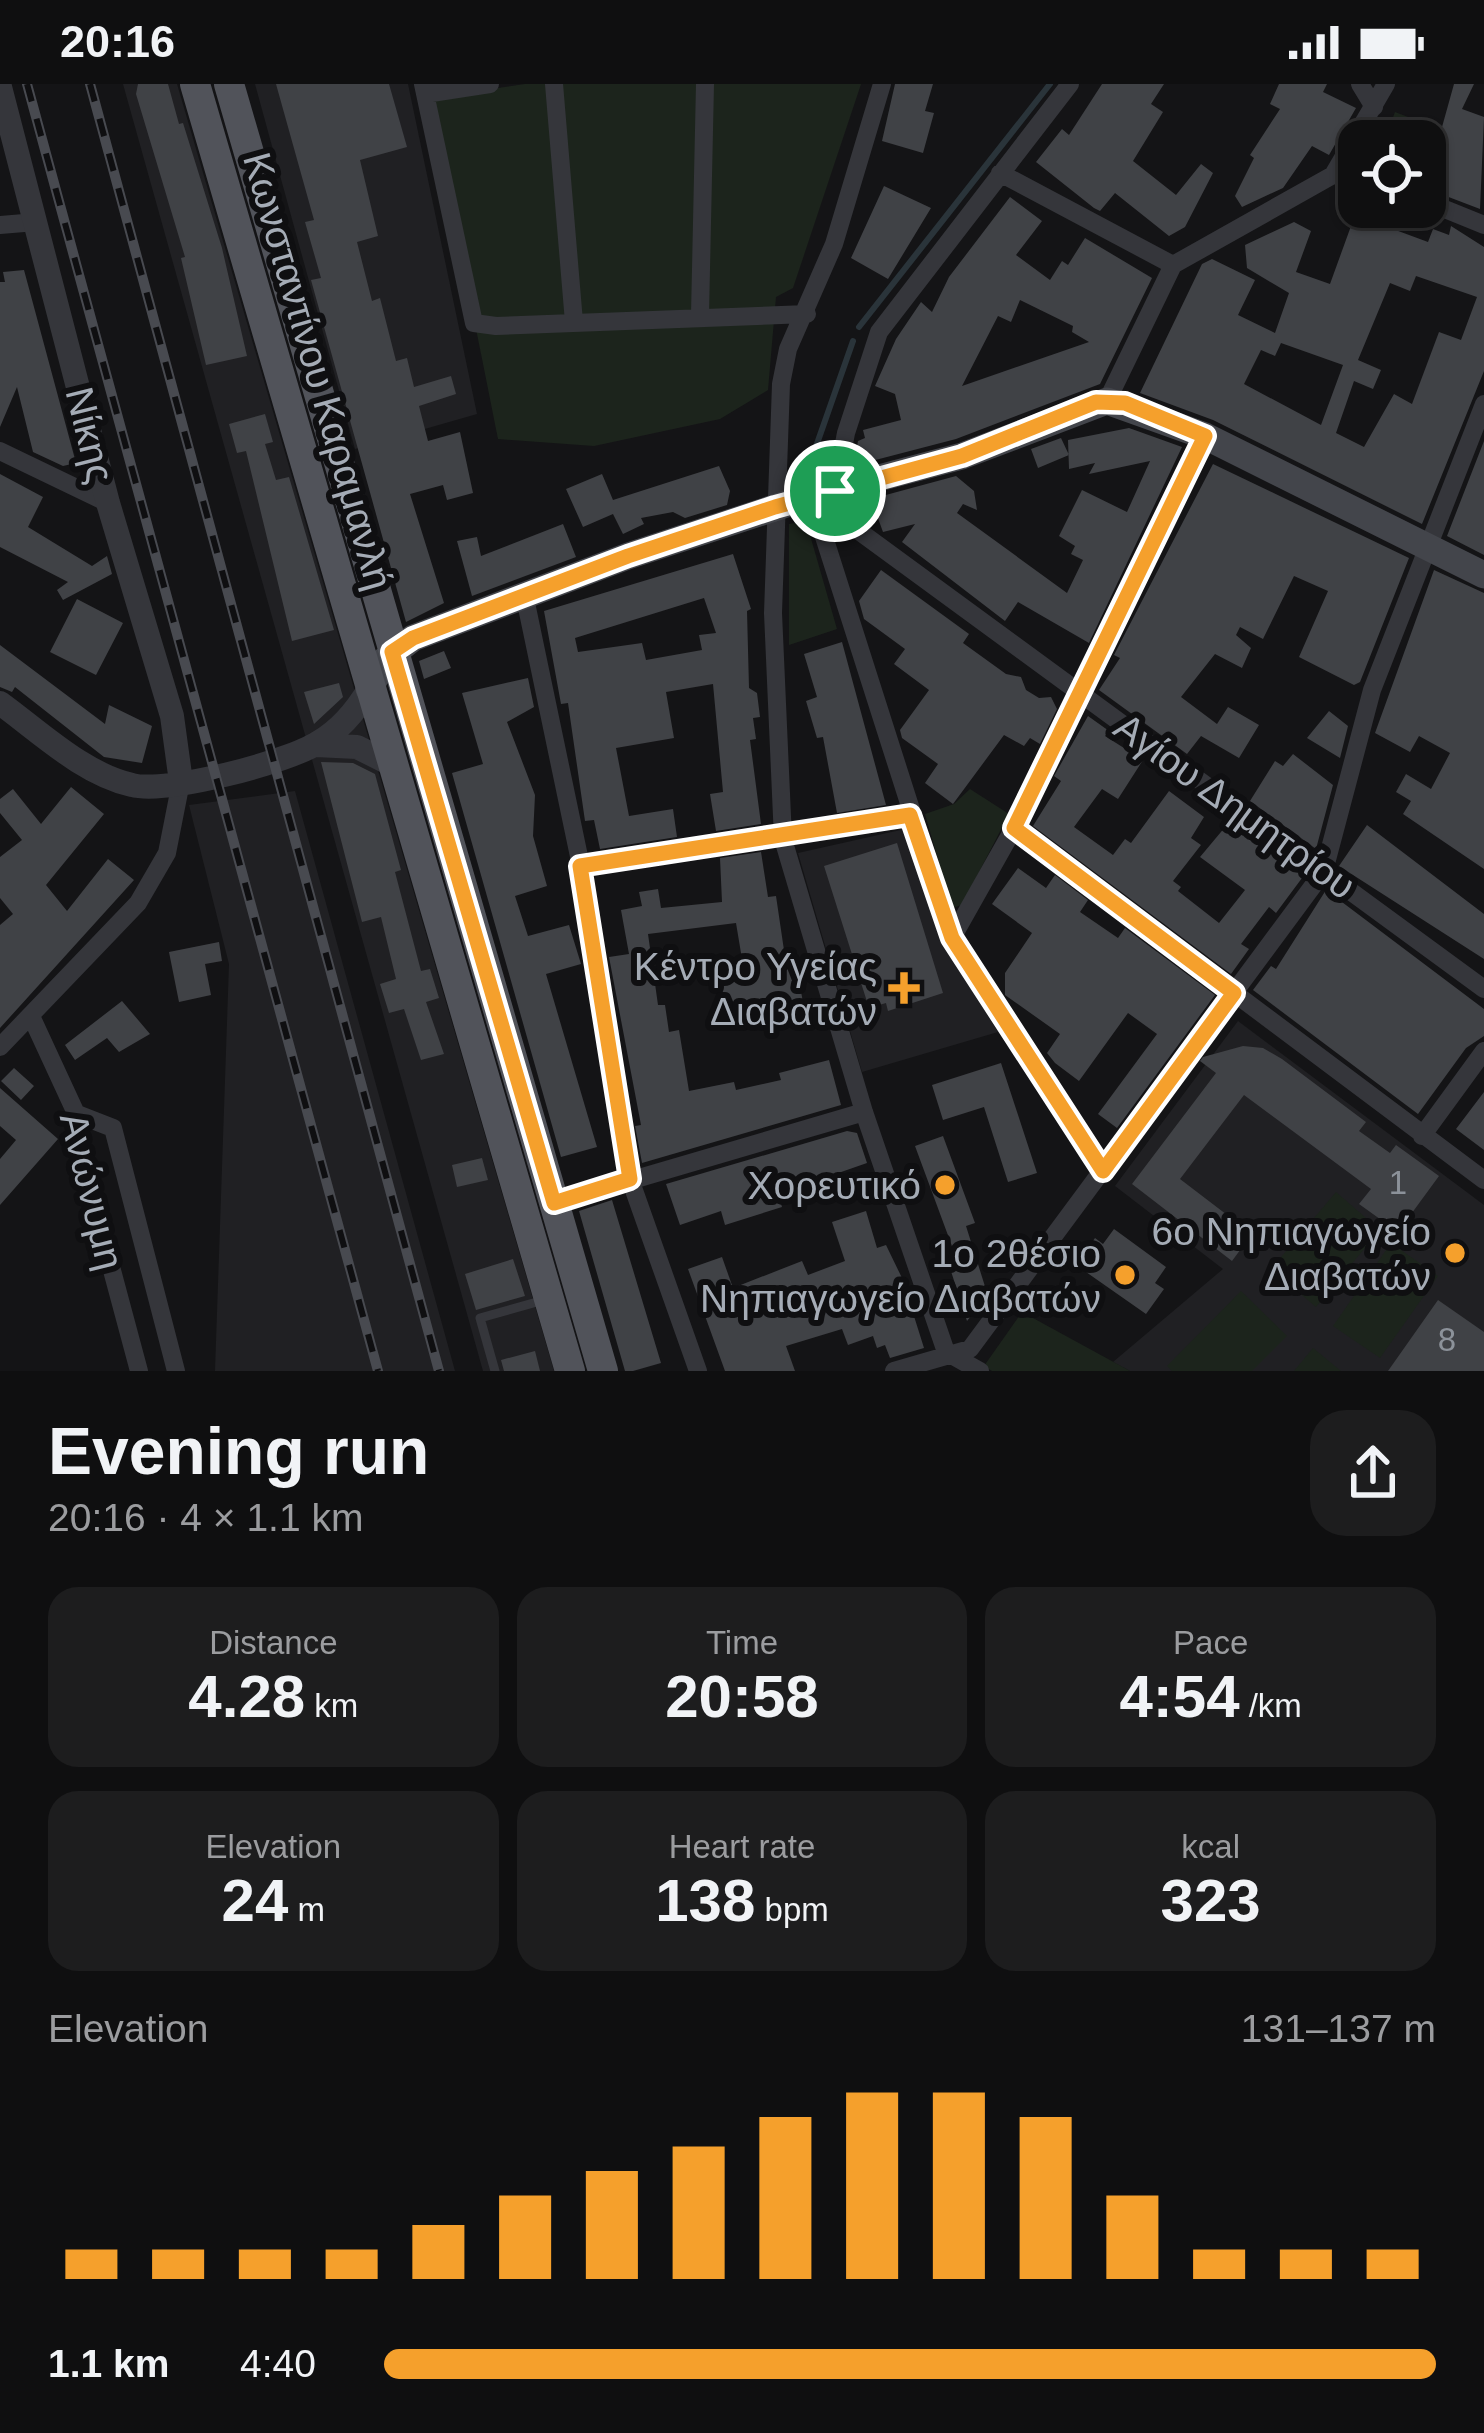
<!DOCTYPE html>
<meta charset="utf-8">
<style>
:root{--surface:#0f0f10;--page:#1d1d1e;--text:#f1f3f6;--muted:#9b9c9f;--line:#2f2f30;--accent:#f5a02c}
body{margin:0;font-family:Arial,sans-serif;background:var(--page);color:var(--text);height:100vh;display:flex;flex-direction:column;font-size:45px;white-space:nowrap}
*{box-sizing:border-box;margin:0}
p{font-size:39px;color:var(--muted)}
.icon{flex:none;width:66px;height:66px;fill:none;stroke:currentColor;stroke-width:2;stroke-linecap:round;stroke-linejoin:round}
.map{position:relative;height:1287px;overflow:hidden}
.panel{display:flex;flex-direction:column;background:var(--surface);flex:1}
.panel>*{flex:none}
.controls{position:absolute;left:1338px;top:36px;display:grid;gap:24px}
.controls a{display:grid;place-items:center;width:108px;height:108px;border-radius:24px;background:var(--surface);box-shadow:0 3px 9px #0004,0 0 0 3px var(--line);font-size:60px}
.pin{position:absolute;display:grid;place-items:center;width:102px;height:102px;color:#fff;margin:-51px;border:6px solid #fff;border-radius:50%;box-shadow:0 3px 12px #0007}
.round{display:grid;place-items:center;flex:none;width:126px;height:126px;border-radius:36px;background:var(--page)}
.head{display:flex;align-items:center;justify-content:space-between;height:204px;padding:0 48px}
h1{font-size:66px;font-weight:800;line-height:90px}
.figures{display:grid;grid-template-columns:repeat(3,1fr);gap:18px;height:204px;padding:12px 48px}
.figures div{display:grid;align-content:center;border-radius:30px;background:var(--page);text-align:center}
.figures b{font-size:60px;font-weight:800}
.figures small{font-size:33px;font-weight:400}
.figures p{font-size:33px}
.chart{height:336px;padding:24px 48px}
.chart p{display:flex;justify-content:space-between}
.chart svg{width:100%;height:216px;margin-top:12px;stroke:var(--accent);stroke-width:6}
ul{padding:0 48px;list-style:none;font-size:39px}
li{display:grid;grid-template-columns:192px 144px 1fr;align-items:center;height:90px}
li i{height:30px;border-radius:15px;background:var(--accent)}
.status{display:flex;justify-content:space-between;align-items:center;height:84px;padding:0 60px;background:var(--surface);direction:ltr}
.status svg{height:33px;fill:currentColor}
.map>svg:first-child{display:block}
</style>
<div class="status"><b>20:16</b><svg viewBox="0 0 49 12"><path d="M0 12V9h3v3zM5 12V6h3v6zM10 12V3h3v9zM15 12V0h3v12zM26 1h20v11H26zM47 4h2v5h-2z"/></svg></div>
<div class="map">
<svg width="1484" height="1287" viewBox="0 0 1484 1287">
<rect width="100%" height="100%" fill="#141416"/>
<path fill="#202023" d="M 123,0 L 177,0 L 554,1287 L 483,1287 Z
M 255,0 L 408,0 L 477,330 L 355,365 Z
M 295,707 L 455,1287 L 215,1287 L 229,880 L 189,721 Z
M 905,745 L 944,861 L 998,948 L 862,988 L 798,769 Z
M 1238,937 L 1484,1121 L 1484,1287 L 1130,1287 L 1113,1278 L 1223,1185 L 1115,1102 Z"/>
<path fill="#1c241c" d="M 525,0 L 861,0 L 793,204 L 776,213 L 768,306 L 720,335 L 594,362 L 498,355 L 430,14 Z
M 1395,28 L 1421,38 L 1416,52 L 1432,58 L 1425,76 L 1425,57 L 1384,57 Z
M 806,437 L 837,545 L 789,561 L 789,440 Z
M 970,705 L 1009,730 L 962,821 L 952,824 L 925,730 L 954,720 Z
M 1336,1108 L 1380,1146 L 1316,1223 L 1271,1185 Z
M 1391,1159 L 1438,1192 L 1380,1274 L 1333,1242 Z
M 1241,1207 L 1287,1252 L 1252,1287 L 1172,1287 L 1167,1282 Z
M 1022,1228 L 1130,1287 L 992,1287 L 984,1282 Z
M 1313,1264 L 1341,1287 L 1294,1287 Z"/>
<g fill="none" stroke-linecap="round" stroke-linejoin="round">
<path stroke="#2a343a" stroke-width="6" d="M 859,243 L 1050,0
M 806,391 L 853,257"/>
</g>
<path fill="#404246" fill-rule="evenodd" d="M 138,0 L 168,0 L 179,40 L 183,39 L 222,164 L 247,272 L 206,281 L 181,174 L 185,173 L 136,10 Z
M 276,0 L 389,0 L 407,63 L 360,76 L 378,152 L 357,158 L 372,217 L 380,214 L 396,277 L 407,274 L 414,303 L 451,292 L 456,310 L 419,322 L 428,357 L 460,348 L 473,409 L 447,416 L 443,401 L 410,410 L 444,519 L 406,538 L 311,196 L 321,194 L 305,138 L 314,136 Z
M 895,0 L 933,0 L 925,27 L 934,29 L 923,69 L 882,57 Z
M 1102,0 L 1164,0 L 1151,20 L 1163,28 L 1133,77 L 1176,111 L 1201,80 L 1213,89 L 1185,143 L 1169,152 L 1115,109 L 1100,127 L 1094,124 L 1036,78 L 1062,45 L 1069,51 Z
M 1279,0 L 1327,0 L 1323,8 L 1356,24 L 1329,71 L 1312,62 L 1283,104 L 1242,123 L 1235,112 L 1254,74 L 1250,71 L 1280,25 L 1270,20 Z
M 1454,0 L 1474,0 L 1462,25 L 1484,33 L 1480,125 L 1425,104 Z
M 884,102 L 931,124 L 888,195 L 851,174 Z
M 1010,113 L 1042,137 L 1016,171 L 1050,196 L 1062,177 L 1068,181 L 1085,154 L 1152,194 L 1100,300 L 956,355 L 860,380 L 856,367 L 858,357 L 865,354 L 863,346 L 901,336 L 895,310 L 875,302 L 896,255 L 921,218 L 932,228 L 949,193 ZM 1020,216 L 1073,242 L 1072,248 L 1089,258 L 962,302 L 998,232 L 1011,238 Z
M 1355,131 L 1428,158 L 1433,145 L 1449,151 L 1451,142 L 1484,163 L 1484,287 L 1422,440 L 1213,336 L 1140,309 L 1202,180 L 1212,175 L 1255,196 L 1238,231 L 1275,249 L 1289,209 L 1247,184 L 1245,161 L 1294,138 L 1311,147 L 1296,188 L 1330,200 ZM 1416,192 L 1477,213 L 1461,256 L 1439,248 L 1412,320 L 1394,310 L 1364,363 L 1336,349 L 1354,297 L 1373,305 L 1381,286 L 1358,276 L 1390,199 L 1410,207 ZM 1281,259 L 1343,281 L 1321,341 L 1244,300 L 1261,266 L 1275,272 Z
M 24,186 L 76,379 L 63,382 L 33,368 L 17,303 L 0,343 L 0,198 L 5,198 L 3,188 Z
M 265,330 L 273,358 L 265,360 L 276,396 L 289,393 L 334,546 L 292,557 L 246,367 L 237,369 L 229,340 Z
M 1129,344 L 1182,363 L 1089,559 L 1018,518 L 1005,537 L 902,458 L 915,440 L 883,448 L 871,415 L 956,392 L 974,407 L 977,426 L 963,420 L 957,429 L 1067,509 L 1083,476 L 1071,470 L 1075,462 L 1059,452 L 1082,406 L 1127,428 L 1150,377 L 1089,390 L 1095,379 L 1069,385 L 1068,356 Z
M 1061,354 L 1069,371 L 1038,384 L 1031,365 Z
M 1484,357 L 1484,471 L 1447,452 Z
M 1213,380 L 1409,474 L 1360,598 L 1354,601 L 1299,573 L 1328,507 L 1294,492 L 1263,555 L 1240,543 L 1236,551 L 1251,564 L 1242,584 L 1215,570 L 1181,613 L 1217,640 L 1228,623 L 1259,641 L 1239,674 L 1201,652 L 1187,670 L 1099,606 L 1120,574 L 1114,571 Z
M 719,382 L 730,407 L 727,421 L 685,434 L 673,428 L 641,434 L 644,440 L 623,450 L 613,430 L 583,443 L 566,405 L 602,390 L 613,416 Z
M 0,390 L 43,413 L 28,443 L 92,482 L 107,472 L 112,490 L 63,516 L 57,506 L 68,498 L 0,463 Z
M 563,440 L 576,473 L 472,512 L 457,457 L 477,453 L 481,472 Z
M 733,470 L 751,525 L 747,527 L 749,604 L 757,609 L 760,633 L 753,634 L 756,655 L 750,656 L 761,740 L 716,747 L 710,710 L 723,708 L 713,600 L 666,608 L 674,654 L 616,664 L 629,732 L 673,725 L 677,753 L 600,765 L 594,736 L 585,737 L 568,619 L 561,620 L 544,527 ZM 704,514 L 716,549 L 699,551 L 702,566 L 646,576 L 642,559 L 578,568 L 575,554 Z
M 881,486 L 969,550 L 963,559 L 1006,590 L 1021,593 L 1026,606 L 1039,614 L 1051,613 L 1057,625 L 1040,660 L 1030,654 L 1024,662 L 1004,651 L 953,720 L 925,699 L 938,680 L 902,654 L 900,646 L 929,606 L 894,580 L 905,565 L 864,535 L 859,517 Z
M 1434,486 L 1484,509 L 1484,785 L 1403,730 L 1411,717 L 1396,708 L 1406,690 L 1431,705 L 1450,669 L 1419,652 L 1410,668 L 1375,649 Z
M 77,515 L 123,539 L 96,591 L 50,568 Z
M 842,558 L 886,721 L 837,729 L 823,653 L 817,654 L 806,617 L 817,613 L 804,570 Z
M 0,561 L 105,640 L 109,621 L 152,642 L 142,679 L 104,673 L 15,603 L 12,608 L 0,603 Z
M 444,567 L 451,584 L 424,595 L 419,577 Z
M 528,594 L 534,623 L 507,638 L 535,711 L 533,752 L 547,802 L 515,812 L 528,852 L 569,841 L 581,880 L 546,890 L 597,1063 L 561,1073 L 452,689 L 483,680 L 462,609 Z
M 339,599 L 343,613 L 314,640 L 304,608 Z
M 1329,627 L 1348,642 L 1340,674 L 1307,654 Z
M 1088,632 L 1109,647 L 1105,652 L 1143,676 L 1118,715 L 1102,705 L 1074,743 L 1113,771 L 1125,755 L 1131,759 L 1169,707 L 1204,733 L 1191,754 L 1201,761 L 1173,797 L 1181,803 L 1178,807 L 1219,839 L 1245,806 L 1200,773 L 1231,736 L 1305,790 L 1276,829 L 1269,823 L 1241,860 L 1249,865 L 1231,890 L 1033,742 L 1061,697 L 1054,692 Z
M 1293,670 L 1333,701 L 1316,765 L 1250,717 L 1275,677 L 1283,682 Z
M 321,678 L 353,679 L 375,690 L 401,786 L 395,788 L 421,887 L 430,885 L 439,914 L 426,918 L 444,970 L 421,976 L 404,925 L 389,929 L 380,900 L 396,895 L 381,833 L 362,838 Z
M 71,703 L 104,730 L 46,801 L 67,827 L 108,775 L 134,796 L 0,944 L 0,841 L 13,830 L 0,814 L 0,773 L 22,756 L 0,729 L 0,715 L 13,705 L 41,740 Z
M 1367,741 L 1484,830 L 1484,875 L 1339,782 Z
M 897,759 L 943,909 L 888,927 L 886,919 L 869,924 L 824,782 Z
M 761,768 L 768,813 L 776,812 L 785,873 L 794,872 L 803,918 L 725,929 L 720,883 L 743,881 L 736,839 L 648,850 L 658,921 L 665,921 L 669,948 L 679,946 L 689,1007 L 734,998 L 736,1006 L 781,996 L 779,989 L 829,976 L 841,1021 L 642,1079 L 635,1042 L 641,1041 L 609,873 L 629,870 L 621,826 L 642,822 L 639,808 L 658,805 L 661,824 L 722,818 L 720,774 Z
M 1018,784 L 1046,804 L 1055,791 L 1088,816 L 1080,828 L 1118,854 L 1125,844 L 1215,911 L 1117,1044 L 1098,1030 L 1157,950 L 1128,929 L 1079,997 L 1055,979 L 1047,969 L 1060,950 L 1005,911 L 1005,889 L 1032,849 L 992,820 Z
M 1326,806 L 1484,925 L 1484,952 L 1466,964 L 1418,1030 L 1253,906 L 1271,882 L 1276,885 Z
M 219,858 L 222,877 L 205,880 L 211,911 L 179,918 L 169,868 Z
M 122,917 L 150,950 L 119,968 L 107,954 L 75,976 L 65,961 Z
M 1243,962 L 1263,964 L 1282,975 L 1366,1038 L 1359,1047 L 1390,1069 L 1396,1061 L 1439,1092 L 1398,1148 L 1359,1120 L 1371,1105 L 1244,1011 L 1180,1095 L 1252,1150 L 1232,1177 L 1132,1100 L 1216,989 L 1200,977 L 1203,973 Z
M 1001,979 L 1037,1089 L 1008,1098 L 984,1023 L 943,1036 L 932,1001 Z
M 14,984 L 34,1002 L 21,1016 L 1,997 Z
M 0,1004 L 58,1055 L 0,1121 L 0,1075 L 16,1056 L 0,1042 Z
M 1484,1008 L 1484,1066 L 1456,1045 Z
M 847,1047 L 857,1049 L 867,1079 L 778,1110 L 782,1123 L 725,1141 L 721,1127 L 680,1141 L 666,1100 Z
M 943,1052 L 975,1139 L 966,1142 L 988,1212 L 967,1237 L 949,1181 L 956,1173 L 915,1062 Z
M 482,1074 L 488,1096 L 457,1103 L 452,1081 Z
M 612,1116 L 661,1279 L 633,1287 L 625,1287 L 579,1127 Z
M 866,1127 L 877,1164 L 886,1161 L 902,1194 L 924,1264 L 890,1274 L 885,1261 L 877,1264 L 873,1252 L 848,1261 L 842,1245 L 786,1262 L 795,1287 L 725,1287 L 688,1185 L 722,1173 L 733,1204 L 802,1177 L 808,1191 L 845,1177 L 832,1138 Z
M 1114,1145 L 1166,1183 L 1155,1199 L 1164,1205 L 1146,1230 L 1076,1181 L 1095,1154 L 1103,1160 Z
M 513,1175 L 525,1212 L 476,1226 L 465,1190 Z
M 1438,1216 L 1484,1248 L 1484,1287 L 1388,1287 Z
M 535,1267 L 540,1287 L 504,1287 L 501,1276 Z"/>
<g fill="none" stroke-linecap="round" stroke-linejoin="round">
<path stroke="#35363b" stroke-width="9" d="M 495,1287 L 480,1234 L 544,1216"/>
<path stroke="#35363b" stroke-width="18" d="M 423,0 L 474,239 L 496,242 L 807,230
M 554,0 L 574,238
M 882,0 L 834,160 L 788,265 L 781,300 L 773,529 L 783,755 L 864,1028 L 946,1268
M 1360,0 L 1374,23
M 425,10 L 490,0
M 1000,89 L 1173,181
M 1333,91 L 1359,95
M 1425,117 L 1484,141
M 0,141 L 36,138
M 700,231 L 705,0
M 1107,317 L 1173,181 L 1333,91 L 1386,0
M 0,367 L 108,419
M 835,407 L 846,349 L 879,248 L 1070,0
M 811,412 L 1484,905
M 811,412 L 952,854 L 1103,1087
M 525,514 L 581,782 L 630,1095 L 698,1287
M 1014,744 L 1484,1096
M 581,782 L 910,731
M 952,854 L 1014,744 L 1205,352
M 31,932 L 80,1038 L 80,1067 L 139,1287
M 0,963 L 138,819 L 167,769 L 181,698
M 77,1030 L 113,1044 L 176,1287
M 1422,1052 L 1484,967
M 554,1119 L 864,1028
M 946,1268 L 980,1287
M 894,1287 L 970,1265 L 1324,787 L 1372,606 L 1484,320"/>
<path stroke="#35363b" stroke-width="24" d="M 0,3 L 108,419 L 172,632 L 181,698
M 0,619 C 40,648 83,690 132,701 C 166,710 289,678 319,658 C 341,645 356,627 369,605
M 316,661 L 357,663 L 391,680"/>
<path stroke="#43454b" stroke-width="27" d="M 369,605 L 385,576 L 413,554 L 628,472 L 811,412 L 962,372 L 1107,317 L 1205,352 L 1484,491"/>
<path stroke="#51535a" stroke-width="30" d="M 195,0 L 570,1287
M 229,0 L 603,1287"/>
<g stroke="#484a50" stroke-width="10">
<path id="rail" d="M 27,0 L 378,1287
M 90,0 L 439,1287"/>
</g>
<use href="#rail" stroke="#0f0f11" stroke-width="6" stroke-dasharray="18" stroke-linecap="butt"/>
</g>
<g fill="none" stroke-linecap="round" stroke-linejoin="round">
<g stroke="#fff" stroke-width="24">
<path id="route" d="M 1096,318 L 1125,319 L 1205,352 L 1014,744 L 1234,909 L 1103,1087 L 952,854 L 910,731 L 580,782 L 630,1095 L 554,1119 L 392,568 L 413,554 L 628,472 L 775,423 L 962,372 Z"/>
</g>
<use href="#route" stroke="#f5a02c" stroke-width="15"/>
</g>
<g fill="#f5a02c" stroke="#0f0f11" stroke-width="4.5">
<path d="M898 886h12v12h12v12h-12v12h-12v-12h-12v-12h12z"/>
<circle cx="945" cy="1101" r="12"/>
<circle cx="1455" cy="1169" r="12"/>
<circle cx="1125" cy="1191" r="12"/>
</g>
<g text-anchor="middle" dominant-baseline="central" stroke-width="12" stroke-linejoin="round" paint-order="stroke">
<g font-size="33" fill="#8c929a">
<text x="1398" y="1098">1</text>
<text x="1447" y="1255">8</text>
</g>
<g font-size="39" fill="#a5acb6" stroke="#0f0f11">
<text transform="translate(318 287) rotate(74)">Κωνσταντίνου Καραμανλή</text>
<text transform="translate(90 351) rotate(76)">Νίκης</text>
<text transform="translate(1235 722) rotate(36)">Αγίου Δημητρίου</text>
<text transform="translate(92 1107) rotate(76)">Ανώνυμη</text>
</g>
<g font-size="39" fill="#a5acb6" stroke="#0f0f11" text-anchor="end">
<text x="877" y="882">Κέντρο Υγείας<tspan x="877" dy="45">Διαβατών</tspan></text>
<text x="921" y="1101">Χορευτικό</text>
<text x="1431" y="1147">6ο Νηπιαγωγείο<tspan x="1431" dy="45">Διαβατών</tspan></text>
<text x="1101" y="1169">1ο 2θέσιο<tspan x="1101" dy="45">Νηπιαγωγείο Διαβατών</tspan></text>
</g>
</g>
</svg>
<div class="controls">
<a><svg class="icon" aria-label="locate" viewBox="0 0 24 24"><circle cx="12" cy="12" r="6"/><path d="M12 2v4M12 18v4M2 12h4M18 12h4"/></svg></a>
</div>
<div class="pin" style="left:835px;top:407px;background:#1e9e55"><svg class="icon" aria-label="arrive" viewBox="0 0 24 24"><path d="M6 21V4h12l-3 4 3 4H6"/></svg></div>
</div>
<section class="panel">
<div class="head"><div><h1>Evening run</h1><p>20:16 · 4 × 1.1 km</p></div><a class="round"><svg class="icon" aria-label="share" viewBox="0 0 24 24"><path d="M12 15V3M7 8l5-5 5 5M5 13v7h14v-7"/></svg></a></div>
<div class="figures">
<div><p>Distance</p><b>4.28<small> km</small></b></div>
<div><p>Time</p><b>20:58</b></div>
<div><p>Pace</p><b>4:54<small> /km</small></b></div>
</div>
<div class="figures">
<div><p>Elevation</p><b>24<small> m</small></b></div>
<div><p>Heart rate</p><b>138<small> bpm</small></b></div>
<div><p>kcal</p><b>323</b></div>
</div>
<div class="chart"><p><span>Elevation</span>131–137 m</p>
<svg viewBox="0 0 160 44" preserveAspectRatio="none"><path d="M5 44V38M15 44V38M25 44V38M35 44V38M45 44V33M55 44V27M65 44V22M75 44V17M85 44V11M95 44V6M105 44V6M115 44V11M125 44V27M135 44V38M145 44V38M155 44V38"/></svg>
</div>
<ul>
<li><b>1.1 km</b>4:40<i style="width:100%"></i></li>
</ul>
</section>
